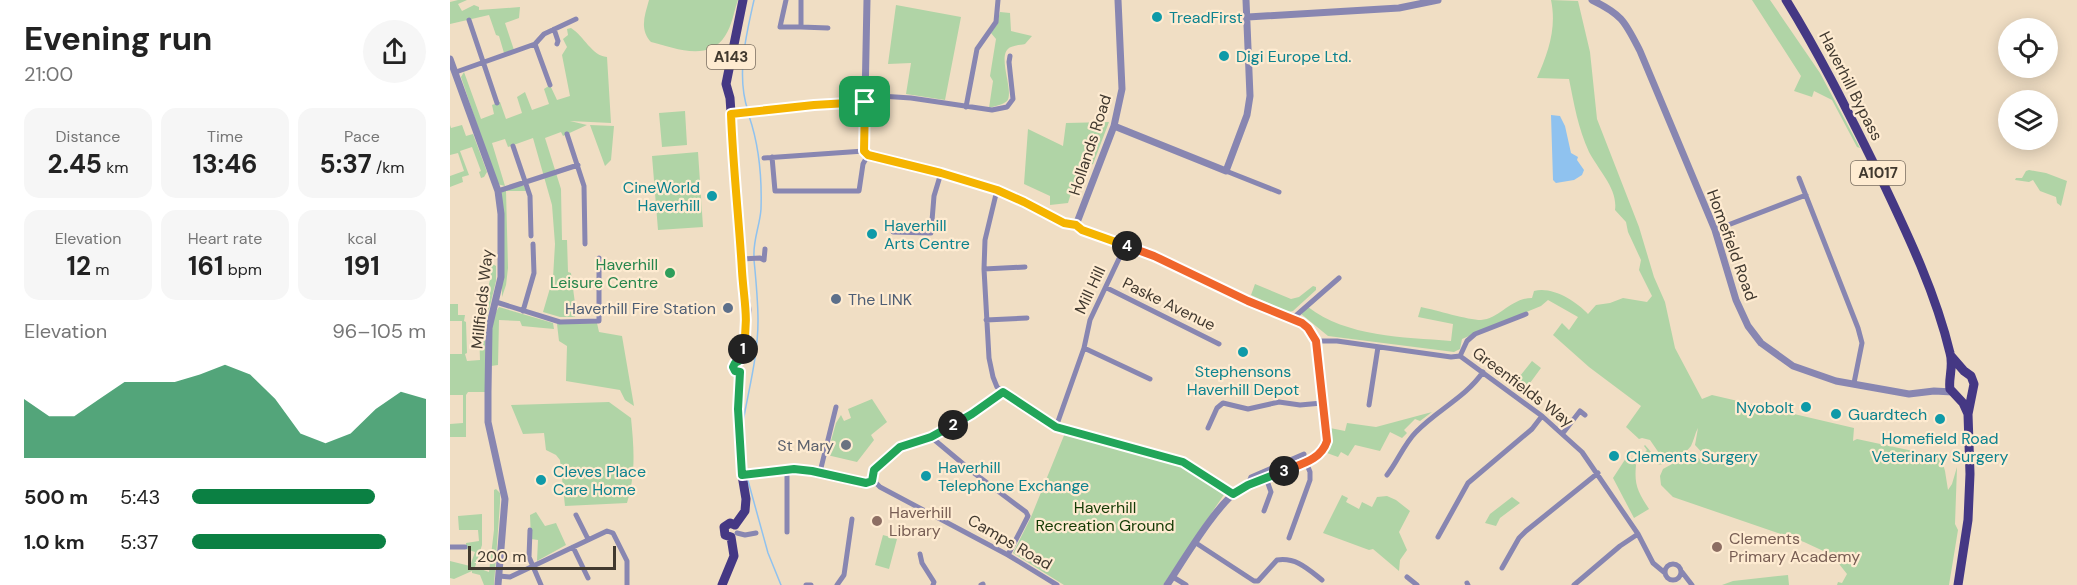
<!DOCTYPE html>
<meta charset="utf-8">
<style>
:root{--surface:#fff;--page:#f6f6f6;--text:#222;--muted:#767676;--accent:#0b8043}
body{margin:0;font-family:"DM Sans",sans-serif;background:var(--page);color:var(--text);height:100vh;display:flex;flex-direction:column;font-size:22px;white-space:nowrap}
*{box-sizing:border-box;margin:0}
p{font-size:20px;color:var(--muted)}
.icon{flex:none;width:33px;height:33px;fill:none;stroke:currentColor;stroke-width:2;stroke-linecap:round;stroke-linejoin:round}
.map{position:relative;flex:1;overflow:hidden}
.panel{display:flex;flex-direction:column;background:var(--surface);width:450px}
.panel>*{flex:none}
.tools{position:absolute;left:1548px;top:18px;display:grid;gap:12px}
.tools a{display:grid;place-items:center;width:60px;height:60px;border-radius:50%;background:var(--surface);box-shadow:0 3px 15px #0003;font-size:30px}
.scale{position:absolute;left:18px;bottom:15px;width:148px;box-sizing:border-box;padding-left:6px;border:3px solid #41392f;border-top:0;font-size:16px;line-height:21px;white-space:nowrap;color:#41392f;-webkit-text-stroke:4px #feebd1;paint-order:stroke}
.pin{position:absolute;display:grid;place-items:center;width:51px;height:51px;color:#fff;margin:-26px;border-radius:12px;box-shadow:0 3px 9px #0006}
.km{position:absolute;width:30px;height:30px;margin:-15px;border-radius:50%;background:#222;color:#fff;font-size:16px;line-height:30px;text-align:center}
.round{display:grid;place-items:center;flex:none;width:63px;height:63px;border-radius:32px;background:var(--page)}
.headline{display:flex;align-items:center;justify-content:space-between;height:102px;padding:0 24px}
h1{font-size:33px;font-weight:700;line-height:45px}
.metrics{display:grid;grid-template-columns:repeat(3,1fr);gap:9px;height:102px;padding:6px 24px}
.metrics div{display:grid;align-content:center;border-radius:15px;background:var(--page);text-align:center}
.metrics b{font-size:26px;font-weight:700}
.metrics small{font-size:16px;font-weight:400}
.metrics p{font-size:16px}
.chart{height:168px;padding:12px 24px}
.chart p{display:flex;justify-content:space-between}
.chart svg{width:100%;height:108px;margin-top:6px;fill:var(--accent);opacity:.7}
ul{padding:0 24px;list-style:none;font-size:20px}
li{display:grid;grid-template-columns:96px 72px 1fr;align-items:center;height:45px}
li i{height:15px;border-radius:8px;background:var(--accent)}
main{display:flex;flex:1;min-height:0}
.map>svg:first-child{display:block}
</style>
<main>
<section class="panel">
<div class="headline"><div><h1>Evening run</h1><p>21:00</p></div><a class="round"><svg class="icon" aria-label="share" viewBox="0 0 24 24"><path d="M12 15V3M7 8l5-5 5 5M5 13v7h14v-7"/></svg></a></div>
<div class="metrics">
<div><p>Distance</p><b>2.45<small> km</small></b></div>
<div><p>Time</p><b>13:46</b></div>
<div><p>Pace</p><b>5:37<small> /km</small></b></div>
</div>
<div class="metrics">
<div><p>Elevation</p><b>12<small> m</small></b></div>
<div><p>Heart rate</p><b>161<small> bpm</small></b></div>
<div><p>kcal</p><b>191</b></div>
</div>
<div class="chart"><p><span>Elevation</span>96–105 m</p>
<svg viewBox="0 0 160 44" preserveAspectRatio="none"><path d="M0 44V20L10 27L20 27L30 20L40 13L50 13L60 13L70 10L80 6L90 10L100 20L110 34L120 38L130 34L140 24L150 17L160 20V44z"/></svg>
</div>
<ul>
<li><b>500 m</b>5:43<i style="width:78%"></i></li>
<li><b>1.0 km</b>5:37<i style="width:83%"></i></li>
</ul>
</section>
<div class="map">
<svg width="1627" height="585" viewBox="0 0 1627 585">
<rect width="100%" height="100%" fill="#f0dec4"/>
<path fill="#b0d4a6" d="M 8,0 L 17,0 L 8,4 L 12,11 L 24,5 L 29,7 L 29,10 L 70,7 L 69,18 L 55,23 L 64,50 L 54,53 L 49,36 L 46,35 L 39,15 L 0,24 L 0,2 Z
M 199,0 L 288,0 C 284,11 282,26 275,36 C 259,62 224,48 201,42 C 189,29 195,15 199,0 Z
M 1101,0 L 1128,1 L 1140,52 L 1147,119 L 1189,227 L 1204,277 L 1215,302 L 1225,348 L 1252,399 L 1262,395 L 1404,428 L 1403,441 L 1407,439 L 1491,457 L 1495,471 L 1498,490 L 1502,484 L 1507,467 L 1505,524 L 1508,530 L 1499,585 L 1387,585 L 1388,582 L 1392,583 L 1397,574 L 1382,555 L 1354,542 L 1223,497 L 1211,485 L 1210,476 L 1213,469 C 1233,459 1236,450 1256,462 L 1256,457 L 1245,445 L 1248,428 C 1245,433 1244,440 1241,446 C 1235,454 1215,469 1204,463 C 1200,461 1197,455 1195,452 L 1197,450 L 1194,446 L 1195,445 L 1207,459 L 1211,456 L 1200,440 L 1192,438 L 1189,439 L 1176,427 L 1191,406 L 1139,367 L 1103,335 L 1112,323 L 1119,330 L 1128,317 L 1098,300 L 1091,306 L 1012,339 L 1010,349 L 1004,352 L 878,336 L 850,313 L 858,307 C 897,337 953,337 1001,341 L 1003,324 L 968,317 L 971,307 C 986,310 1018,320 1031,320 C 1049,319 1061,298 1082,298 L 1084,291 C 1102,286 1126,301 1138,314 L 1146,305 L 1160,303 L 1173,298 L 1197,302 L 1202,296 L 1189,270 L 1191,260 L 1178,232 L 1176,222 L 1165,210 C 1168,189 1149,171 1139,152 C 1128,128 1124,104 1119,79 L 1087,78 C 1098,53 1107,28 1101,0 Z
M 1302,0 L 1320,0 L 1370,73 L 1410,148 L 1407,147 L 1382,100 L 1364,91 L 1362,97 L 1344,91 L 1351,76 Z
M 446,5 L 511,17 L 495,100 L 456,94 L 461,63 L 438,64 Z
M 550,12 L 560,13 L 561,31 L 582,36 L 575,44 C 571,45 565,45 561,47 C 545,53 565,91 557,101 C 553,105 544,106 539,108 L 543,81 L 540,76 L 546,39 L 541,33 L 547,24 Z
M 121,28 C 134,36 142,56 157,57 L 161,123 L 120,121 L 137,125 L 113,136 L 111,132 L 95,138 L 111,189 L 112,240 L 117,240 L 118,272 L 121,273 L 126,311 L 125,317 L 110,317 L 93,312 L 103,278 L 105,244 L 102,205 L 83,138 L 58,147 L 55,139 L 42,143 L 55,186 L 47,184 L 11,77 L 14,72 L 31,119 L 44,114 L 42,105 L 50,102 L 56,119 L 72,113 L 67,97 L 75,92 L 82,110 L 99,104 L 94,89 L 100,85 L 107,100 L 120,96 L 112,55 L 117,47 L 113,39 L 118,35 L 117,29 Z
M 235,111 L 237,145 L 212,147 L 209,113 Z
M 659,122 L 643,164 L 628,171 L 618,203 L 600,205 L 600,196 L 574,184 L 578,129 L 613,146 L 616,123 Z
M 12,125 L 16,136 L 23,134 L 37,172 L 34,177 L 31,178 L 29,172 L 31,171 L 22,147 L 10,151 L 19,175 L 12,177 L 13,182 L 0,187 L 0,176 L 14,171 L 8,153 L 0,155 L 0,125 L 1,128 Z
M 140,125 L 164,126 L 161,160 L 155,166 Z
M 248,152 L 253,227 L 208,230 L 202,156 Z
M 1579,170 L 1596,173 L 1617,181 L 1611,206 L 1607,203 L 1606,197 L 1590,191 L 1583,180 L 1579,182 L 1565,180 L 1566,178 L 1572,178 L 1576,171 Z
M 71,185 L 74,186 L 76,191 L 56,191 L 58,268 L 56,285 L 52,297 L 51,198 L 52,192 Z
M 41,263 L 46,266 L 46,281 L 36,322 L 30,325 C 30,303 43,285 41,263 Z
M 805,284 L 841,299 L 849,297 L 863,286 L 866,287 L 866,290 L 843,311 L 838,312 L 801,295 Z
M 0,304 L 8,304 L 8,315 L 15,315 L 14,321 L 16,322 L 17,353 L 15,354 L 17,361 L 30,360 L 29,328 L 35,332 L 36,392 L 18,392 L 16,395 L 16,437 L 0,437 L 0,424 L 13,423 L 13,395 L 0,395 L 0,354 L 12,354 L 12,321 L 0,321 Z
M 49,307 L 103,323 L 104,329 L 72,326 L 70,321 L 49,320 L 48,365 L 41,366 C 41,347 37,323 49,307 Z
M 147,323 L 149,332 L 172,336 L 184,406 L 175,400 L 170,390 L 116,381 L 117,346 L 109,341 L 107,324 Z
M 1082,361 L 1091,368 L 1072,394 L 1062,386 Z
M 422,399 L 437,422 L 421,435 L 424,440 L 407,462 L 377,455 L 386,423 L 391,415 L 394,421 L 401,418 L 398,409 Z
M 159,402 L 181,418 C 184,448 186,474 177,503 L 115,506 L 110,460 L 106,455 L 96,450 L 94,433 L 73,434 L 61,405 Z
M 982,412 L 970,421 L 965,419 L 954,430 L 957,433 L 952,438 L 940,432 L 930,451 L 905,445 L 898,456 L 891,452 L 888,457 L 877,453 L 881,440 L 880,428 L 895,431 L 897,423 L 926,427 Z
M 615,433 L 732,465 L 775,493 L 713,585 L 614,585 L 563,553 L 581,517 Z
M 1176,458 L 1182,458 L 1186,465 C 1184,485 1188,492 1199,509 L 1184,518 L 1163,478 Z
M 46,489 L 50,493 L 50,503 L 44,585 L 34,585 L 30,575 L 22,573 L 22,571 L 4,579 L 0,578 L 0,561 L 20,566 L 25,552 L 16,549 L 16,543 L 29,541 L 28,530 L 9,530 L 8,516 L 32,514 L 32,545 L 25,567 L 39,572 L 44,530 L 44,490 Z
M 892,495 L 898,498 L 896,502 L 909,509 L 912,502 L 922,507 L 927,497 L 937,496 L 946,500 L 960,511 L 949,532 L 957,550 L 950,560 L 949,571 L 923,549 L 919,550 L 873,533 Z
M 1062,497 L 1070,503 L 1050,518 L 1046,526 L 1035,523 L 1040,514 Z
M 86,512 L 95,526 L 106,523 L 116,545 L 87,561 L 88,540 L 81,539 L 80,515 Z
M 433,535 L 447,539 L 439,569 L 425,565 Z
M 1338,575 L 1339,585 L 1272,585 L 1283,581 Z"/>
<path fill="#8fc2ef" d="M 1101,115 L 1110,116 L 1115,126 L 1121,153 L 1128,157 L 1127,160 L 1134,170 L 1132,175 L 1124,180 L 1106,183 L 1103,180 Z"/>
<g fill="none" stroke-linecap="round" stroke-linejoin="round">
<path stroke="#8fc2ef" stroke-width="1.5" d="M 298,111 C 286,75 296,36 304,0
M 299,116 C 309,145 312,178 311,209 C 310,225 303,240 304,256
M 293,422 C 299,388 308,355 308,321 C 308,301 306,280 304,260
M 297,477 L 318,553 L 331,585"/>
<path stroke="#8886b1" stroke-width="5" d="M 336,0 L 330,27 L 351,27
M 351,0 L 351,27 L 378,28
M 19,20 L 47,103
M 104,29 L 108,41 L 107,44
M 85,44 L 100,85
M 6,72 L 85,44 L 94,34 L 126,19
M 415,95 L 461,98 L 542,110 L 557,107 L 563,99 L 559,62 L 560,56
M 516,107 L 527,49 L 546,22 L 548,0
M 281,114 L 364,105 L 415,102
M 117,134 L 134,186 L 135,244
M 63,146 L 80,196 L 81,236
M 322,157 L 325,191 L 409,191 L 413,164 L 418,155
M 314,158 L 414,151
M 776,171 L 829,192
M 1349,178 L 1408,328 L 1412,343 L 1404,383
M 547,190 L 535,240 L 534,269 L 539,358 L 543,377 L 547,387 L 577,409 L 606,427 L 733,462 L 784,494
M 48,191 L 128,165
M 1265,230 L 1356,195
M 443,232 L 481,233 L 484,196 L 491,173
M 292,259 L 310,258 L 314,260
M 314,260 L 315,249
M 534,269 L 575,267
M 657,288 L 769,344
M 46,302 L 110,322 L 149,321 L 149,258
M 73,311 L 84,273 L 83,244
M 842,319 L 889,278
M 536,320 L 577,318
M 866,341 L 887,341 L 1001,357 L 1010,356 L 1092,416 L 1132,452 L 1188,534 L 1203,563 L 1215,573
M 634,348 L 700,379
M 1010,356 L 1017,341 L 1025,334 L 1076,314
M 919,405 L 928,347
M 606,427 L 634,348 L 640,320 L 675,246
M 758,428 L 767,408 L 773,403 L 798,409 L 829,402 L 850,405 L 872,403
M 1113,433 L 1130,411 L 1135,415
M 481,437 L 524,473 L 576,512 L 578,516 L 558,555
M 337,470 L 337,532
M 368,472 L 414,483 L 425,482 L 430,487 L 558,555 L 607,585
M 370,472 L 386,407
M 937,475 C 948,461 954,444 966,432 C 987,410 1016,397 1033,372
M 422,481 L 424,470 L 450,446 L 481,437 L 522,414 L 553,392
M 798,485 L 801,477 L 854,454
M 814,511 L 821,492 L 816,478
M 126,515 L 138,539
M 80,530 L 79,557 L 91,585
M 287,533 L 295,535 L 306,533
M 988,537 L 1018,483 L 1082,429 L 1092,416
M 839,538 L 860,480 L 860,472 L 856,462
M 746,543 L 804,581 L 808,581 L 827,560 C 846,557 858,569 872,580
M 0,547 L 15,547
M 123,547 L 138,578
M 470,554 L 472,563 L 484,582 L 483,585
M1215 572a8 8 0 1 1 16 0a8 8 0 1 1-16 0Z
M 1052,568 L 1069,538 L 1076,531 L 1148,473
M 1232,572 L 1242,585
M 49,576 L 60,577 L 157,531 L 163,533 L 177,561 L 177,585
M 723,577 L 736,585
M 957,577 L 967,585
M 1017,583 L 1018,585
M 356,585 L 361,585
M 387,585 L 394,575 L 402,519
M 531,585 L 533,584
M 1124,585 L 1170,546 L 1188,534"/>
<path stroke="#8886b1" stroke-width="7" d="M 417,0 L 414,151 L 418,155 L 491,173 L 547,190 L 574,202 L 613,223 L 626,225 L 632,230 L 704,256 L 798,301 L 852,323 L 858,328 L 866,341 L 877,441 C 869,469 814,475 790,489 C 768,502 733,561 717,585
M 1142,0 C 1173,15 1175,22 1190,51 L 1265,230 L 1286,300 L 1298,326 L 1311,343 L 1343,366 L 1386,381 L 1459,394 L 1484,391 L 1503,392
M 798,17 L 949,8 L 988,0
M 0,59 L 48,191 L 51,214 L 51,277 L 39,328 L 38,392 L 38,422 L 55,499 L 48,585
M 664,126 L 776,171 L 797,115 L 800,96 L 796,0
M 626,225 L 664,126 L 672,89 L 668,0
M 292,475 L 344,469 L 368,472"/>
<path stroke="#453884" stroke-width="9" d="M 1336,0 C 1370,55 1398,112 1427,170 C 1455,229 1485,290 1500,353 C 1504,366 1498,379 1500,389 L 1513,403 L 1518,414
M 1501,356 L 1514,371 L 1521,376 L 1524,384 L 1518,414 L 1520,474 L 1518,520 L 1508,585
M 290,372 L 285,371 L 283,367 L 285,363 L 289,361 L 296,331 L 297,310 L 292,272 L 280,98 L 276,84 L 293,0
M 285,525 L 295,511 L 296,499 L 292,475 L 288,409 L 290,372
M 281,537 L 275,535 L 274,527 L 280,523 L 285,525
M 272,585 L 284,556 L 281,537"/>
</g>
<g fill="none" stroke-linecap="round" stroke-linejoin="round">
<g stroke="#fff" stroke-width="12">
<path id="split-1" d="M 293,349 C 299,318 294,302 292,271 C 289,219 283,167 281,114 L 364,105 L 415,102"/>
</g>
<g stroke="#fff" stroke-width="12">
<path id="split-2" d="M 293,349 L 289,361 L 285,363 L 283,367 L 285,371 L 290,372 L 288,409 L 292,475 L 344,469 L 362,471 L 416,483 L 422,481 L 424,470 L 450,447 L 481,437 L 503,425"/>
</g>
<g stroke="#fff" stroke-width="12">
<path id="split-3" d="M 503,425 L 522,414 L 553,392 L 606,427 L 733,462 L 783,494 L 798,485 L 834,471"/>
</g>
<g stroke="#fff" stroke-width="12">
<path id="split-4" d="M 677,246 L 704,256 L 798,301 L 852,323 L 858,328 L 866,341 L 877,441 C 871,460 851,464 834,471"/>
</g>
<g stroke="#fff" stroke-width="12">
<path id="split-5" d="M 415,102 L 414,151 L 418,155 L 491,173 L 547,190 L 574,202 L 614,223 L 626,225 L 632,230 L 677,246"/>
</g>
<use href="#split-1" stroke="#f5b400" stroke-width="8"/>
<use href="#split-2" stroke="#22a559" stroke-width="8"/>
<use href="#split-3" stroke="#22a559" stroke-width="8"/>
<use href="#split-4" stroke="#f0652b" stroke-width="8"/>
<use href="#split-5" stroke="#f5b400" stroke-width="8"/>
</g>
<g fill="#0f9aa8" stroke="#feebd1" stroke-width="2">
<circle cx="707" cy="17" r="6"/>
<circle cx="774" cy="56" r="6"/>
<circle cx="262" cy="196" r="6"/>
<circle cx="422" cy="234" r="6"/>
<circle cx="793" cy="352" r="6"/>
<circle cx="1356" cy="407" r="6"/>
<circle cx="1386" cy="414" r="6"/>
<circle cx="1490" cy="419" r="6"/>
<circle cx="1164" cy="456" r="6"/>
<circle cx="476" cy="476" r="6"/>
<circle cx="91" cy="480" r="6"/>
</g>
<circle fill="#2e9e5b" stroke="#feebd1" stroke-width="2" cx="220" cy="273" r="6"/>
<g fill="#5c6f8a" stroke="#feebd1" stroke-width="2">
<circle cx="386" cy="299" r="6"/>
<circle cx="278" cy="308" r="6"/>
</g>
<circle fill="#6b7280" stroke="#feebd1" stroke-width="2" cx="396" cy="445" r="6"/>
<g fill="#8d6e63" stroke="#feebd1" stroke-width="2">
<circle cx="427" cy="521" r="6"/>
<circle cx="1267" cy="547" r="6"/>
</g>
<g text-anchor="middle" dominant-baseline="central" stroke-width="4.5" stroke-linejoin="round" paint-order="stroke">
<g fill="#feebd1" stroke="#7a6e60" stroke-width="1.5">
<rect x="257" y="45" width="48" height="24" rx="4.5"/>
<rect x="1401" y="161" width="54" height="24" rx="4.5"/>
</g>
<g font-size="15" font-weight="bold" fill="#41392f">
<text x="281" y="57">A143</text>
<text x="1428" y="173">A1017</text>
</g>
<g font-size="16" fill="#0d838f" stroke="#feebd1" text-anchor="start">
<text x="719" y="17">TreadFirst</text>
<text x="786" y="56">Digi Europe Ltd.</text>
<text x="250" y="187" text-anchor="end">CineWorld<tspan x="250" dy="18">Haverhill</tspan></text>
<text x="434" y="225">Haverhill<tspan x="434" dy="18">Arts Centre</tspan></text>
<text x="793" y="371" text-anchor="middle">Stephensons<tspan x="793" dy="18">Haverhill Depot</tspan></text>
<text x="1344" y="407" text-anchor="end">Nyobolt</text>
<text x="1398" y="414">Guardtech</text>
<text x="1490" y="438" text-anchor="middle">Homefield Road<tspan x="1490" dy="18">Veterinary Surgery</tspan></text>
<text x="1176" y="456">Clements Surgery</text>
<text x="488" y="467">Haverhill<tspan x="488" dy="18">Telephone Exchange</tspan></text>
<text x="103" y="471">Cleves Place<tspan x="103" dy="18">Care Home</tspan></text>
</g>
<g font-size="16" fill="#41392f" stroke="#feebd1">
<text transform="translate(1401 86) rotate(63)">Haverhill Bypass</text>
<text transform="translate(640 145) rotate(-72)">Hollands Road</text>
<text transform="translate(1282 245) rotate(70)">Homefield Road</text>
<text transform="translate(640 290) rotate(-65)">Mill Hill</text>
<text transform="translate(32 299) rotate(-84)">Millfields Way</text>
<text transform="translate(719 304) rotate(26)">Paske Avenue</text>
<text transform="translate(1073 387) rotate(37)">Greenfields Way</text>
<text transform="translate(560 542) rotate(30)">Camps Road</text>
</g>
<g font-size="16" fill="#27864d" stroke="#feebd1" text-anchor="end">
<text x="208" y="264">Haverhill<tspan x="208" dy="18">Leisure Centre</tspan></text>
</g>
<g font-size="16" fill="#4e5e75" stroke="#feebd1" text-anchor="start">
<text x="398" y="299">The LINK</text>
<text x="266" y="308" text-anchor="end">Haverhill Fire Station</text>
</g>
<g font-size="16" fill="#5b616d" stroke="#feebd1" text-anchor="end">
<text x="384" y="445">St Mary</text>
</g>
<g font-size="16" fill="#143b05" stroke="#feebd1">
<text x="655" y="507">Haverhill<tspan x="655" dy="18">Recreation Ground</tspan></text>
</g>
<g font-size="16" fill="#785e54" stroke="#feebd1" text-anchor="start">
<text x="439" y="512">Haverhill<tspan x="439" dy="18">Library</tspan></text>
<text x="1279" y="538">Clements<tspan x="1279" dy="18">Primary Academy</tspan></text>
</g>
</g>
</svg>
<div class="tools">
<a><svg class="icon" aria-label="locate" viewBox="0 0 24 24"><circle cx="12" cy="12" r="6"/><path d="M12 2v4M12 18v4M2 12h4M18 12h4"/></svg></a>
<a><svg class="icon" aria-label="layers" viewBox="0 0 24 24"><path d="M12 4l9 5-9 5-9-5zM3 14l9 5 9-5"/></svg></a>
</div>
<div class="scale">200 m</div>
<div class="pin" style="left:415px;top:102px;background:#1e9e55"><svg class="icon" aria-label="arrive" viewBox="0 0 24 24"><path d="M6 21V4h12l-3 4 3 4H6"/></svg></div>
<b class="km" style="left:293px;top:349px">1</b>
<b class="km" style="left:503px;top:425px">2</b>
<b class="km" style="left:834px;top:471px">3</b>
<b class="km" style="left:677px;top:246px">4</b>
</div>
</main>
